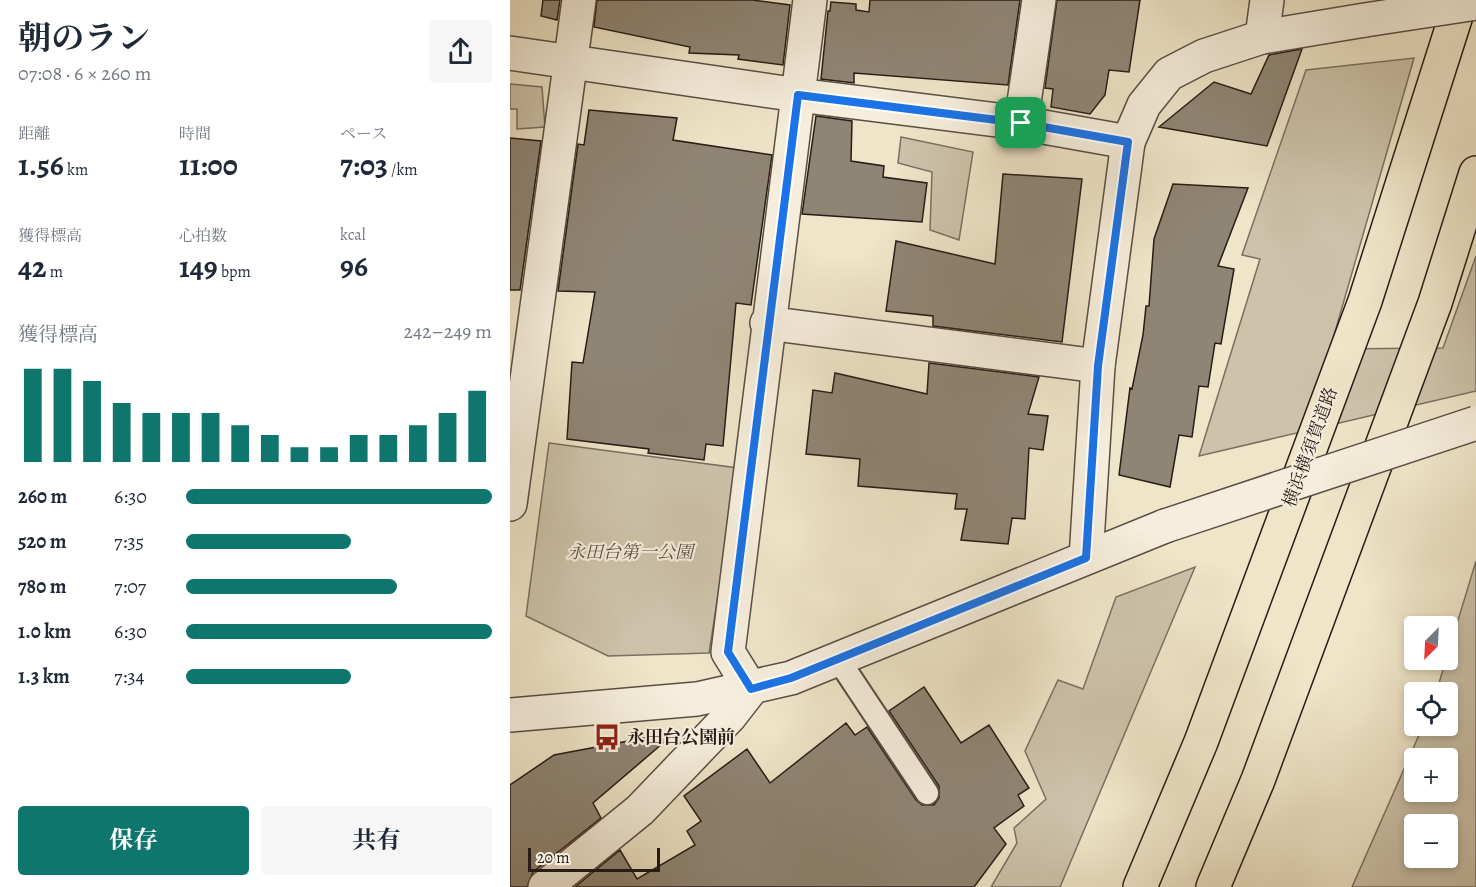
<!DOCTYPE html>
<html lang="ja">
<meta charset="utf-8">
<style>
:root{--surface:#fff;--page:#f6f6f7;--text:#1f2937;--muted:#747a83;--accent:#0f766e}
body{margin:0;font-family:Alegreya,"Noto Serif JP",serif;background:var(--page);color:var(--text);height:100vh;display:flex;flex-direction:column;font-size:22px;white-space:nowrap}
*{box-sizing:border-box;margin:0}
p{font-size:20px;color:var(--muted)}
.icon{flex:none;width:33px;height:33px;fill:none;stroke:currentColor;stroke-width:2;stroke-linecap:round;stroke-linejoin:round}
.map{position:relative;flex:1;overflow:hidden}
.drawer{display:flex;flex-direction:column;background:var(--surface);width:510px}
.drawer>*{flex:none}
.needle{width:39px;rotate:204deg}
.fabs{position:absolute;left:894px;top:616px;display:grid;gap:12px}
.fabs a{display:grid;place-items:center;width:54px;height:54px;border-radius:6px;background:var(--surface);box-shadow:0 3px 9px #0003;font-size:30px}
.scale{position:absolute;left:18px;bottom:15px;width:132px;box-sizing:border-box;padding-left:6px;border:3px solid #281c17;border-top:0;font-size:16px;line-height:21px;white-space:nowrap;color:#281c17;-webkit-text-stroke:4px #f5eedc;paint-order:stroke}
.pin{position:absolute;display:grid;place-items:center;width:51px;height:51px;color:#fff;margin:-26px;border-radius:12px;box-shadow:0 3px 9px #0006}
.round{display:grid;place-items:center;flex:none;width:63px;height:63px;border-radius:6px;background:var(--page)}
.head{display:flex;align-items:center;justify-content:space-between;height:102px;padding:0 18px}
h1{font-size:33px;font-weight:700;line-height:45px}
.figures{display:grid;grid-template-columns:repeat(3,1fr);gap:9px;height:102px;padding:6px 18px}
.figures div{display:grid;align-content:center}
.figures b{font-size:30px;font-weight:700}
.figures small{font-size:16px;font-weight:400}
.figures p{font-size:16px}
.chart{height:168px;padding:12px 18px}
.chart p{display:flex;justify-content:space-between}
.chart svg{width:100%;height:108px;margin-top:6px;stroke:var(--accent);stroke-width:6}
.cta{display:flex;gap:12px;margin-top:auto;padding:12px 18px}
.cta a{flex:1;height:69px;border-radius:6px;background:var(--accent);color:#fff;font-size:24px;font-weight:700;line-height:69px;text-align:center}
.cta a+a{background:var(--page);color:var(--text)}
ul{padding:0 18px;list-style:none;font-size:20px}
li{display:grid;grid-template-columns:96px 72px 1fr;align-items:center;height:45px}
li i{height:15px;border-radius:8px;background:var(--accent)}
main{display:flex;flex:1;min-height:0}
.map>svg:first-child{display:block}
</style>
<main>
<section class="drawer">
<div class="head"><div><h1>朝のラン</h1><p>07:08 · 6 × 260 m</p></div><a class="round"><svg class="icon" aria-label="share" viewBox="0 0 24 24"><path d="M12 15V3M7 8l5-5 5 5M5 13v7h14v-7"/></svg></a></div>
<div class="figures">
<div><p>距離</p><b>1.56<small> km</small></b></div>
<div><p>時間</p><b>11:00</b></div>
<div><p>ペース</p><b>7:03<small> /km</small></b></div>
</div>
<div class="figures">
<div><p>獲得標高</p><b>42<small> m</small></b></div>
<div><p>心拍数</p><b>149<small> bpm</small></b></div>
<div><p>kcal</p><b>96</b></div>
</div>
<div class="chart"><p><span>獲得標高</span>242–249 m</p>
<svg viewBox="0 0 160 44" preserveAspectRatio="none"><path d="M5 44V6M15 44V6M25 44V11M35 44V20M45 44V24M55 44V24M65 44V24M75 44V29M85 44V33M95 44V38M105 44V38M115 44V33M125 44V33M135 44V29M145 44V24M155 44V15"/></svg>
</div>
<ul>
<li><b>260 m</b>6:30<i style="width:100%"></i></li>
<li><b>520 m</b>7:35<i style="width:54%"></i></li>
<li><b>780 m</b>7:07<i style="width:69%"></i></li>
<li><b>1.0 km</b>6:30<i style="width:100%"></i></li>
<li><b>1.3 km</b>7:34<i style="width:54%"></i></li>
</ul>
<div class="cta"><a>保存</a><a>共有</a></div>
</section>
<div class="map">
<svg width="966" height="887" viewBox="0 0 966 887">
<rect width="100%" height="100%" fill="#efe5c9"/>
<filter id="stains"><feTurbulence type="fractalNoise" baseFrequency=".00333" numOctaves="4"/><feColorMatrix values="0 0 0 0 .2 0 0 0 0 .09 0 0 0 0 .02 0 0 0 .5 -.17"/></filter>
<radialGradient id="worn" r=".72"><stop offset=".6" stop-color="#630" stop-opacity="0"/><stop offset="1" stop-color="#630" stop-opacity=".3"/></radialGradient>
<path fill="#cdc3ab" stroke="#7a7061" stroke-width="1.5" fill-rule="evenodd" d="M 904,58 L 820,349 L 933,348 L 966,256 L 966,391 L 689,456 L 750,259 L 732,255 L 796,70 Z
M 0,84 L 32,87 L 35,127 L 7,129 L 7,109 L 0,109 Z
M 391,137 L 463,152 L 449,240 L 420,230 L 422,172 L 388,163 Z
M 39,443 L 228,468 L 199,653 L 98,656 L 16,616 Z
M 966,561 L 966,887 L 842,887 L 913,726 L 938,726 L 938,693 L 926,693 ZM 904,759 L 938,759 L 938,792 L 904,792 ZM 904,825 L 938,825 L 938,858 L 904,858 Z
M 685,567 L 550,887 L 481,887 L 507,843 L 504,828 L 536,799 L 515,751 L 548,680 L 573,689 L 606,597 Z"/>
<path fill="#8f8574" stroke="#281c17" stroke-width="1.5" d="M 33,0 L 50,0 L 47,20 L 31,16 Z
M 87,0 L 242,0 L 280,5 L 273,65 L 228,59 L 229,55 L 179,53 L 180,47 L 84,27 Z
M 360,0 L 510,0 L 498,85 L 344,73 L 344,83 L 311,79 L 318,11 L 320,11 L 321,2 L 346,4 L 346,10 L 359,12 Z
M 547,0 L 630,0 L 619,72 L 599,70 L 595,95 L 580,114 L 541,107 L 543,89 L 535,88 Z
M 792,49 L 757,146 L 649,127 L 704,82 L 741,94 L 759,55 Z
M 79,110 L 167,118 L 163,140 L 262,155 L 241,305 L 226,303 L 213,446 L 196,444 L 194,460 L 138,453 L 139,449 L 57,439 L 62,362 L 73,363 L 85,292 L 48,291 L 68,144 L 74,145 Z
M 306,116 L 342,121 L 341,161 L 374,166 L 373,177 L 417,183 L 412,222 L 292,214 Z
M 0,138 L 31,141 L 10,290 L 0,290 Z
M 493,174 L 572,179 L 552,342 L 423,326 L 423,316 L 376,311 L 386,241 L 485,264 Z
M 663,184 L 738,188 L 708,266 L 724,269 L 711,344 L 705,343 L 698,387 L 689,386 L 682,437 L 669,435 L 660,487 L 609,475 L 620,388 L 622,389 L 633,335 L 636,306 L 639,306 L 644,239 Z
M 419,363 L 529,377 L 518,414 L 538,416 L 533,450 L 519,448 L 515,519 L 502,518 L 498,544 L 451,540 L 457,509 L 445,509 L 447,494 L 348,486 L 350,459 L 296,454 L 303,390 L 322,393 L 325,373 L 417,394 Z
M 414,687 L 451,743 L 479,725 L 519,788 L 508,795 L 514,806 L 484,828 L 496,844 L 464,887 L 65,887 L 110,850 L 127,879 L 185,845 L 177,831 L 191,821 L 174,796 L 237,749 L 260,783 L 336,723 L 345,735 L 357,727 L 406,800 L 412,805 L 424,805 L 429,798 L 429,786 L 379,711 Z
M 166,732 L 83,803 L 91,818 L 23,872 L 17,887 L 0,887 L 0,785 L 44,755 Z"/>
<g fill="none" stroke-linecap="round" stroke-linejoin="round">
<g stroke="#5a4e44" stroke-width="26">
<path id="service" d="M 328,659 L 417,793"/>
</g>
<g stroke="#5a4e44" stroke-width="36">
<path id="minor" d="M 752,37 L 757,0
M 0,53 L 288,95 L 511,123 L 618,142
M 511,123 L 529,0
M 257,323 L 588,366
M 0,504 L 69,0
M 35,887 L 130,810 L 220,716 L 241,689 L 218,652 L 300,0"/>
</g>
<g stroke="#5a4e44" stroke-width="36">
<path id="tertiary" d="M 576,558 L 588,366 L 618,142 L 634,105 L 659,74 L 694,56 L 752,37 L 855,20
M 0,715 L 187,699 L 281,678 L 655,526"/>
</g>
<g stroke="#281c17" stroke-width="36">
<path id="motorway" d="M 630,887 L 691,742 L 855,301 L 951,0
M 703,887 L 748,780 L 925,303 L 966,173"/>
</g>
<use href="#service" stroke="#f5eedc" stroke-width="22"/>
<use href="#minor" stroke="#f5eedc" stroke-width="33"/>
<use href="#tertiary" stroke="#f5eedc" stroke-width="33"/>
<use href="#motorway" stroke="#efe5c9" stroke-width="33"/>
<g stroke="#5a4e44" stroke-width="36" stroke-linecap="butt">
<path id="tertiary-bridge" d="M 855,20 L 966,3
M 655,526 L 966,423"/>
</g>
<use href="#tertiary-bridge" stroke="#f5eedc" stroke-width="33"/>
</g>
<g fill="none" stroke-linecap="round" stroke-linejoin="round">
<g stroke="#fff" stroke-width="12">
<path id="route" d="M 288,95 L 511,123 L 618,142 L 588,366 L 576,558 L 281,678 L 241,689 L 218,652 Z"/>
</g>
<use href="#route" stroke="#1a73e8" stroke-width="8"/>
</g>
<defs>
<g id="bus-bare" transform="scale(2.07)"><path d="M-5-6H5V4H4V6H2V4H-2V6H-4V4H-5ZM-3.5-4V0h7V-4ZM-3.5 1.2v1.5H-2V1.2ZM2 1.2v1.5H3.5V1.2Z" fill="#8f2418" stroke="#f5eedc" stroke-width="2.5" paint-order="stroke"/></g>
</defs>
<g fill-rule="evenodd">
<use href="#bus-bare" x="97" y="737"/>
</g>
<g text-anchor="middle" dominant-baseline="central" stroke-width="4.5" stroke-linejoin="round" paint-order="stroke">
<g font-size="18" fill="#281c17" stroke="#f5eedc">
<text transform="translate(800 447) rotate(-70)">横浜横須賀道路</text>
</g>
<g font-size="18" font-style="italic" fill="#5a4e43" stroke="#f5eedc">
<text x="120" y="552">永田台第一公園</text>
</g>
<g font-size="18" font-weight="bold" fill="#281c17" stroke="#f5eedc" text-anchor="start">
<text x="117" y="737">永田台公園前</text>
</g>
</g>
<rect width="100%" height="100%" filter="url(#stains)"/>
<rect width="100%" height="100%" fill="url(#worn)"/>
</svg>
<div class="fabs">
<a><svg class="needle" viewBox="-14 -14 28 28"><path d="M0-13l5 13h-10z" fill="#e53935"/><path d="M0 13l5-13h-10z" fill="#747a83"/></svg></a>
<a><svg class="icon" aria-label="locate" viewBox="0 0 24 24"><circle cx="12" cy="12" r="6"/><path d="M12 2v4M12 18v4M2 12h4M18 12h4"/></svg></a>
<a>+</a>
<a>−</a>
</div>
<div class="scale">20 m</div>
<div class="pin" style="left:511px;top:123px;background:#1e9e55"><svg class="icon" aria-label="arrive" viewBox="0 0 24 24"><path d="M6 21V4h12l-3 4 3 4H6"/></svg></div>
</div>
</main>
